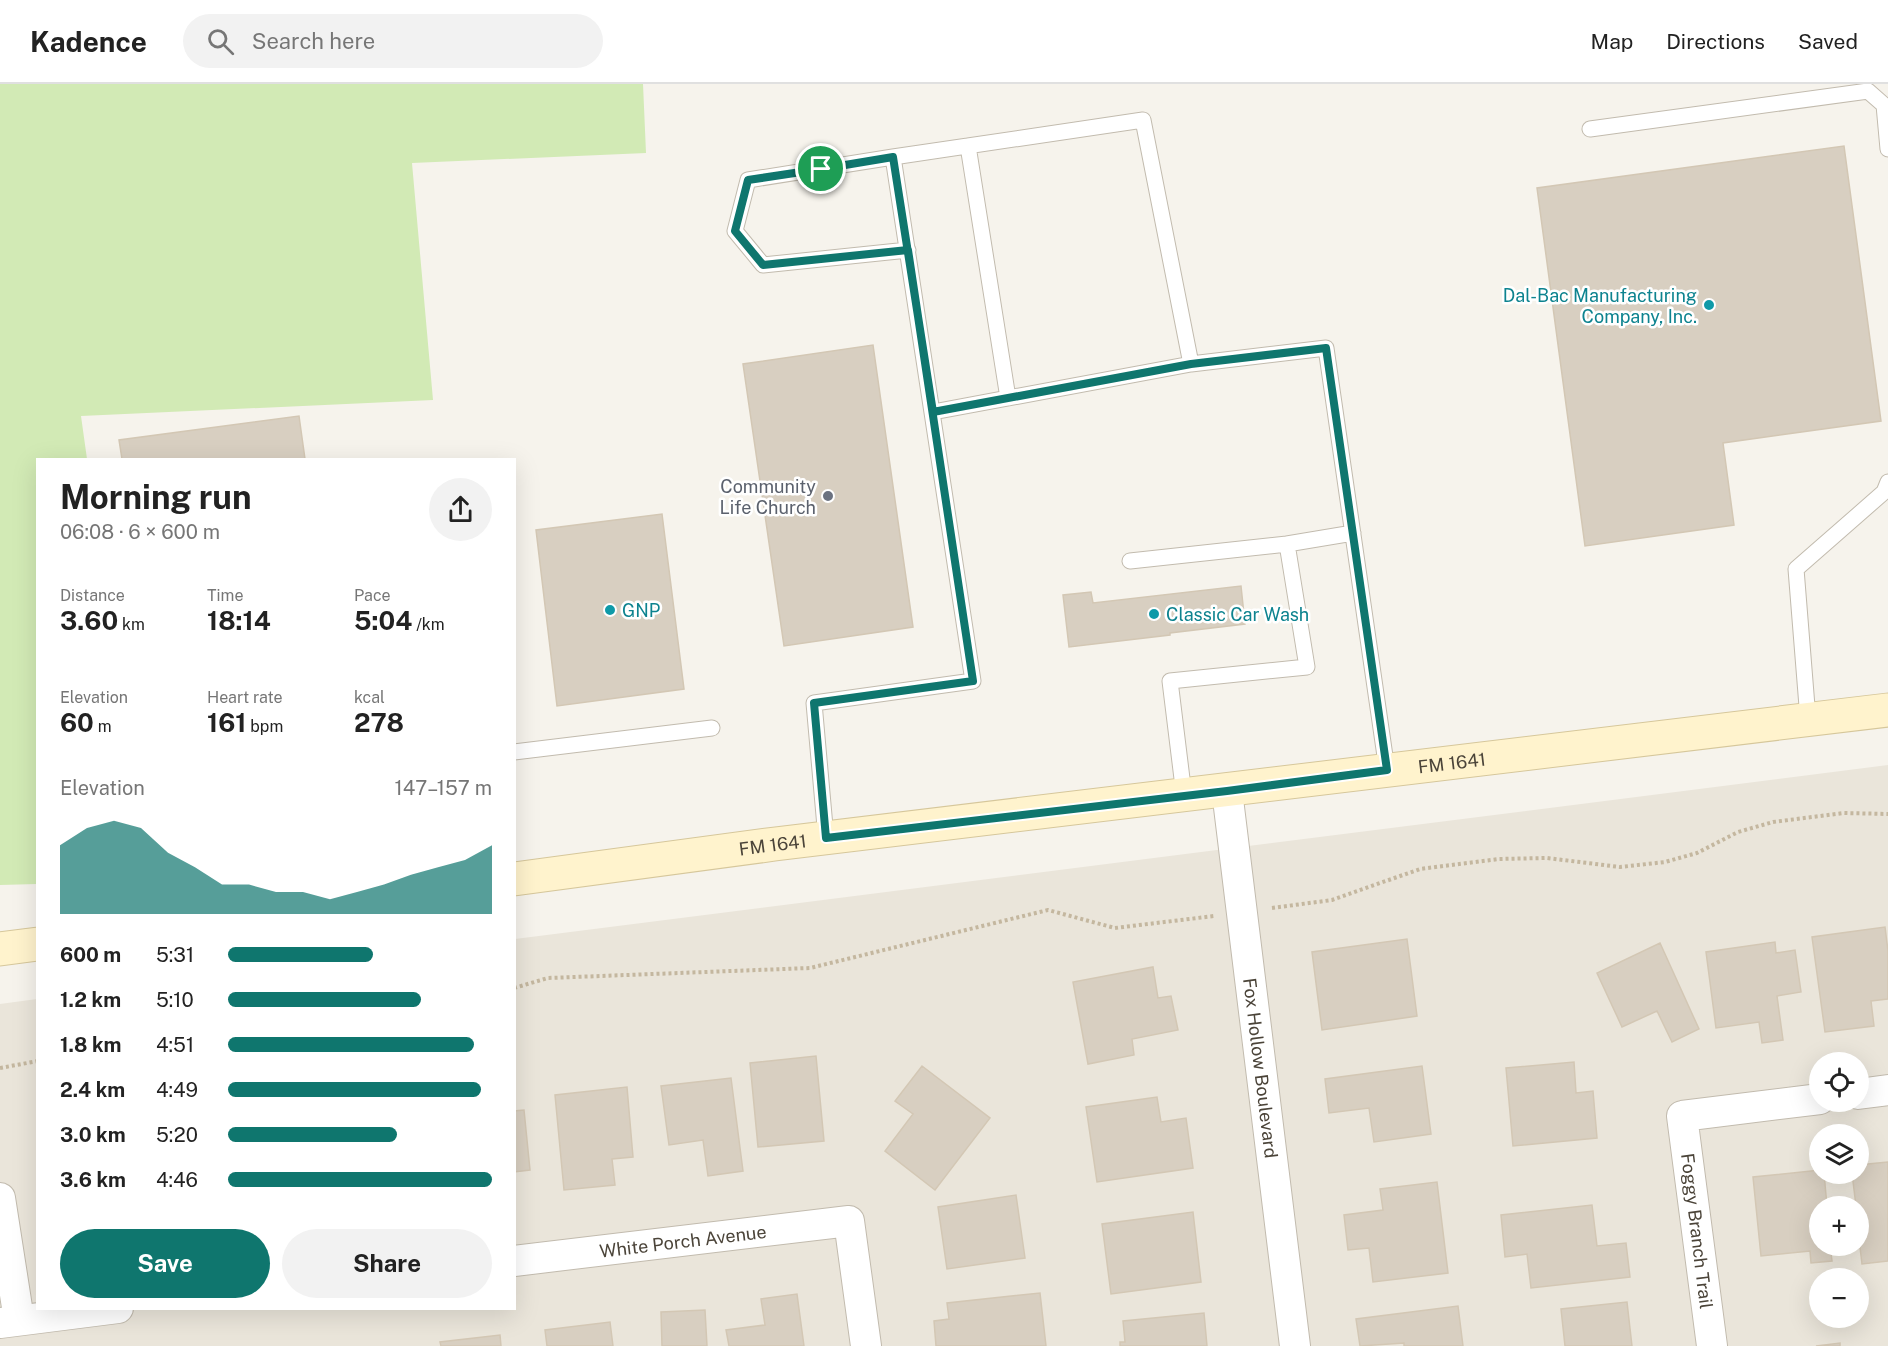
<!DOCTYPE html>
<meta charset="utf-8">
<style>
:root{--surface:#fff;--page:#f2f2f2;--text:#222;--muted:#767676;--line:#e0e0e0;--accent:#0f766e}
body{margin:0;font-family:"Public Sans",sans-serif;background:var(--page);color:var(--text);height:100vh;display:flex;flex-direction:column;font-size:22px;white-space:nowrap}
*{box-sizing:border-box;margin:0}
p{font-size:20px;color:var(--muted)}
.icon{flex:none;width:33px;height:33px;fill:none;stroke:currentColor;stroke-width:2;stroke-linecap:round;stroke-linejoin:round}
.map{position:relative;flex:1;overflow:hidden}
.side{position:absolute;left:36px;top:374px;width:480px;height:852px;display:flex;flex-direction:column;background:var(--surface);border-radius:0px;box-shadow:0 6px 24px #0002}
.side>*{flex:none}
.fabs{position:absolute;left:1809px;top:968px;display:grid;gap:12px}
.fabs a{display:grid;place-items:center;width:60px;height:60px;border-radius:50%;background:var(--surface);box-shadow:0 6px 24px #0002;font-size:30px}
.pin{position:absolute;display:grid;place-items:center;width:51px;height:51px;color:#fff;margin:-26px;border:3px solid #fff;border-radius:50%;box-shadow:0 2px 6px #0007}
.round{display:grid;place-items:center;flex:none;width:63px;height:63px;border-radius:32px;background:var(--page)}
.headline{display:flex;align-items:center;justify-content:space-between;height:102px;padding:0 24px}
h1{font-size:33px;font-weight:700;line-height:45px}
.stats{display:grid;grid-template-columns:repeat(3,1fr);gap:9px;height:102px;padding:6px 24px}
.stats div{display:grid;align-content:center}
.stats b{font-size:26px;font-weight:700}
.stats small{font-size:16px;font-weight:400}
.stats p{font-size:16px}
.chart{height:168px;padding:12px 24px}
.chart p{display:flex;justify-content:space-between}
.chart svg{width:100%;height:108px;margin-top:6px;fill:var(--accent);opacity:.7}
.button{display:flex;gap:12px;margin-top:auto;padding:12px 24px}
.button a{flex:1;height:69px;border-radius:36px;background:var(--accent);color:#fff;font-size:24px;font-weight:700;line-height:69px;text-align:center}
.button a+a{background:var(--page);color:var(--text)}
ul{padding:0 24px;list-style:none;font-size:20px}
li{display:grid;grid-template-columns:96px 72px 1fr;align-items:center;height:45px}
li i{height:15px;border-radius:8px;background:var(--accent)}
header{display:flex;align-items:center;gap:36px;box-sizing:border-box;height:84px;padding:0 30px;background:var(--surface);border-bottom:2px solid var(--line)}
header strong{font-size:28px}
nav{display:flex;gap:33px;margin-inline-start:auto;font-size:21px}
.search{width:420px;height:54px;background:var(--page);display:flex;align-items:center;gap:15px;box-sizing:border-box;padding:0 21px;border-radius:33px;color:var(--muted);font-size:22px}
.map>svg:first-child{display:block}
</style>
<header>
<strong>Kadence</strong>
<div class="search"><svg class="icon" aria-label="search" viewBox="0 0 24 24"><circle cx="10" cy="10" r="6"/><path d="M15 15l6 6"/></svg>Search here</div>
<nav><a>Map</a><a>Directions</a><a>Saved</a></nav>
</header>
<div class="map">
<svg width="1888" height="1262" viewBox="0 0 1888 1262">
<rect width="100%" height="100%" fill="#f6f3ec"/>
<path fill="#eae5da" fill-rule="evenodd" d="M 1888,681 L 1888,1262 L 0,1262 L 0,920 L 37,915 L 38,1224 L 514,1224 L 515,855 ZM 1820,978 L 1858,978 L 1858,1017 L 1820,1017 ZM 1820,1050 L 1858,1050 L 1858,1089 L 1820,1089 ZM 1820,1122 L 1858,1122 L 1858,1161 L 1820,1161 ZM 1820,1194 L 1858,1194 L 1858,1233 L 1820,1233 Z"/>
<path fill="#d2eab5" d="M 0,0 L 643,0 L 646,69 L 412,79 L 433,316 L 81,332 L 87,375 L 38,375 L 37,800 L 0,801 Z"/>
<path fill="#d8cfc1" stroke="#d3c7b4" stroke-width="1.5" d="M 1844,62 L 1881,337 L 1723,359 L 1734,441 L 1585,462 L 1537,104 Z
M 873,261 L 913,543 L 784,562 L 743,280 Z
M 299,332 L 305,375 L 122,375 L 119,356 Z
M 662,430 L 684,605 L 557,622 L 536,446 Z
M 1241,502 L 1245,540 L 1170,549 L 1170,551 L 1069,563 L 1063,511 L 1091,508 L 1093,519 Z
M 1885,843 L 1888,867 L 1888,915 L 1871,917 L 1874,942 L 1825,948 L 1812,853 Z
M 1407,855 L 1417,932 L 1322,946 L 1312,868 Z
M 1775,858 L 1776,869 L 1795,866 L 1801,908 L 1777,912 L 1783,956 L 1762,959 L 1759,938 L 1716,944 L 1706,868 Z
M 1660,859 L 1699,945 L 1672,958 L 1657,927 L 1622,943 L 1597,889 Z
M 1153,883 L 1158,914 L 1171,912 L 1178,946 L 1132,955 L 1134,971 L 1088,980 L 1073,898 Z
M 816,972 L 824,1057 L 758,1063 L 750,979 Z
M 1574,978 L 1576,1009 L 1593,1007 L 1597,1054 L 1513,1062 L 1506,984 Z
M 922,982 L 990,1034 L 935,1106 L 885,1067 L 913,1030 L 895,1017 Z
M 1422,982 L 1431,1050 L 1374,1058 L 1369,1024 L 1329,1029 L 1325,995 Z
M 731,994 L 743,1087 L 708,1092 L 703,1056 L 669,1061 L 661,1002 Z
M 627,1003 L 633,1073 L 612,1075 L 615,1101 L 564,1106 L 555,1011 Z
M 1157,1013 L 1161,1038 L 1186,1034 L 1193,1084 L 1097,1098 L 1086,1023 Z
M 524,1026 L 530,1086 L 514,1088 L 514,1027 Z
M 1888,1078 L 1888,1177 L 1862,1180 L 1858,1146 L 1858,1122 L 1856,1122 L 1852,1089 L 1858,1089 L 1858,1081 Z
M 1820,1086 L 1820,1089 L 1824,1089 L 1827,1122 L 1820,1122 L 1820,1161 L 1830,1161 L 1832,1177 L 1811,1179 L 1810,1167 L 1761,1172 L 1753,1093 Z
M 1437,1098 L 1448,1189 L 1373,1198 L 1369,1164 L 1348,1166 L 1344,1131 L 1383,1126 L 1380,1105 Z
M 1016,1111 L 1025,1174 L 947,1185 L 938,1123 Z
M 1592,1121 L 1597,1162 L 1626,1159 L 1630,1193 L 1531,1204 L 1527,1170 L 1505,1173 L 1501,1131 Z
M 1193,1128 L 1201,1198 L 1111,1210 L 1102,1140 Z
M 1040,1209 L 1046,1262 L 936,1262 L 934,1237 L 949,1235 L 947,1219 Z
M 797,1210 L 804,1262 L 729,1262 L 726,1246 L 765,1241 L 761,1215 Z
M 1627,1218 L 1632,1262 L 1565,1262 L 1561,1225 Z
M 1458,1222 L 1463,1262 L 1404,1262 L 1404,1259 L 1360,1262 L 1356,1235 Z
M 705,1226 L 707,1262 L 662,1262 L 661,1228 Z
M 1204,1229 L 1207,1262 L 1120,1262 L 1120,1258 L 1125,1258 L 1123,1237 Z
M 610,1238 L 613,1262 L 547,1262 L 545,1246 Z
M 500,1251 L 501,1262 L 441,1262 L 440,1258 Z
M 1840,1259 L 1840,1262 L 1816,1262 Z"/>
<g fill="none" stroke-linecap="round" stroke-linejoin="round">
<g stroke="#c2bbae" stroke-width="17">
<path id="service" d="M 1590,45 L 1868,7 L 1884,21 L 1888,65
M 968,62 L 1008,314
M 893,73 L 1143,36 L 1191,280 L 1326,264 L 1387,686
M 933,328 L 1191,280
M 1130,477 L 1287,460
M 1808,635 L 1796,485 L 1884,408 L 1888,398
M 514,668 L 712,644
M 1184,711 L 1170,597 L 1307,583 L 1287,460 L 1353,449
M 826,754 L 814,619 L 973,597 C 947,423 921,248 893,73 L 748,96 L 735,147 L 763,181 L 908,166"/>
</g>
<g stroke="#c2bbae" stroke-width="32">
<g id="minor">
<path id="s1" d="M 1227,707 L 1295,1262"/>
<path d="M 1858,1010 L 1888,1006"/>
<path d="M 0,1114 L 19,1236"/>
<path id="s2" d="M 514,1177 L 849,1137 L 866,1262"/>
<path d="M 0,1239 L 118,1224"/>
<path d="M 1712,1262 L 1682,1032 L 1820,1015"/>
</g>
</g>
<g stroke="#d6c79b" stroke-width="35">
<g id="secondary">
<path id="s3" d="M 514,795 L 775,760 L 1888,626"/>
<path d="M 0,865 L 38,860"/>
</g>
</g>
<path stroke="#c4b79f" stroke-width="4" stroke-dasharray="3 3" stroke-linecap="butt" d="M 1272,824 L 1332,816 L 1420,785 L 1499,775 L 1547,774 L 1620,783 L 1665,778 L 1697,769 L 1738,748 L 1773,738 L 1844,729 L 1888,730
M 514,904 L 548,894 L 810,884 L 1048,826 L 1115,844 L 1214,832
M 0,984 L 38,977"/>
<use href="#service" stroke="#fff" stroke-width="15"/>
<use href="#minor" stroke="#fff" stroke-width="30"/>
<use href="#secondary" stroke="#fff3cd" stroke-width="33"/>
</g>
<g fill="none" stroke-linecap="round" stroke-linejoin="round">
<g stroke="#fff" stroke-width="12">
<path id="route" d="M 821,85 L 748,96 L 735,147 L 763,181 L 908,166 L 973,597 L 814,619 L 826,754 L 1227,707 L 1387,686 L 1326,264 L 1191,280 L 933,328 L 893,73 L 821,85"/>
</g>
<use href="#route" stroke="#0f766e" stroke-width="8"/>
</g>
<g fill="#0f9aa8" stroke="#fff" stroke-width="2">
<circle cx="1709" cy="221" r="6"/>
<circle cx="610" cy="526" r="6"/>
<circle cx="1154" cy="530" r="6"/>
</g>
<circle fill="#6b7280" stroke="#fff" stroke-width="2" cx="828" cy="412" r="6"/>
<g text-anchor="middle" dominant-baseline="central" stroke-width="5" stroke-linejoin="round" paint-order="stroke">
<g font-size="18" fill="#0d838f" stroke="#fff" text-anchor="start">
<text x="1697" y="211" text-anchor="end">Dal-Bac Manufacturing<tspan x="1697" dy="21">Company, Inc.</tspan></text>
<text x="622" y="526">GNP</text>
<text x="1166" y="530">Classic Car Wash</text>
</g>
<g font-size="18" fill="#5b616d" stroke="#fff" text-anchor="end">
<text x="816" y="402">Community<tspan x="816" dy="21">Life Church</tspan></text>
</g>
<g font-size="18" fill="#4b4439" stroke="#fff">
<text stroke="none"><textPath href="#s3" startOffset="945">FM 1641</textPath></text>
<text stroke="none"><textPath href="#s3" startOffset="261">FM 1641</textPath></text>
<text stroke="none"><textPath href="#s1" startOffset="279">Fox Hollow Boulevard</textPath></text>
<text transform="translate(1697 1147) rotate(83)">Foggy Branch Trail</text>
<text stroke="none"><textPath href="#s2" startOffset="170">White Porch Avenue</textPath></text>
</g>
</g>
</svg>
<div class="fabs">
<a><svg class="icon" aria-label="locate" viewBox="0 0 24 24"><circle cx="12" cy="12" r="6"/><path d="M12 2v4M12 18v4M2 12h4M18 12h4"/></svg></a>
<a><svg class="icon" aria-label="layers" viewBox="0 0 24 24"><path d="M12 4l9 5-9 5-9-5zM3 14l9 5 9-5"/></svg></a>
<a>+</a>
<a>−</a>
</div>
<div class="pin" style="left:821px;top:85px;background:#1e9e55"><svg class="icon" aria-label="arrive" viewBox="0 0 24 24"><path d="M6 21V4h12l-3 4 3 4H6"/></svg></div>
<section class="side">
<div class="headline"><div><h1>Morning run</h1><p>06:08 · 6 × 600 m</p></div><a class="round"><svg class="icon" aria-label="share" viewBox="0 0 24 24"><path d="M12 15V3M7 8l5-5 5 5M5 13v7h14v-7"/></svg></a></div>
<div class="stats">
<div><p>Distance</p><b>3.60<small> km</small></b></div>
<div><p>Time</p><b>18:14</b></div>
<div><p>Pace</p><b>5:04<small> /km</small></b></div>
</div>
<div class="stats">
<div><p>Elevation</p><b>60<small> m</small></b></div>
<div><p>Heart rate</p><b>161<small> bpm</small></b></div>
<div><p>kcal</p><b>278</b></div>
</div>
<div class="chart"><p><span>Elevation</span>147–157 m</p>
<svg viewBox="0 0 160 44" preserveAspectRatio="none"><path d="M0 44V16L10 9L20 6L30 9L40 19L50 25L60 32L70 32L80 35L90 35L100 38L110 35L120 32L130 28L140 25L150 22L160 16V44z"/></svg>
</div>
<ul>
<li><b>600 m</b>5:31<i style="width:55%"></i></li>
<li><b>1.2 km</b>5:10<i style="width:73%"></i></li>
<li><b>1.8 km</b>4:51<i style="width:93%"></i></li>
<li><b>2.4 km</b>4:49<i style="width:96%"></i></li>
<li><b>3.0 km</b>5:20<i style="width:64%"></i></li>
<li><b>3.6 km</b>4:46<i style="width:100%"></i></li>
</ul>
<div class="button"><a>Save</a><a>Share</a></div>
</section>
</div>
